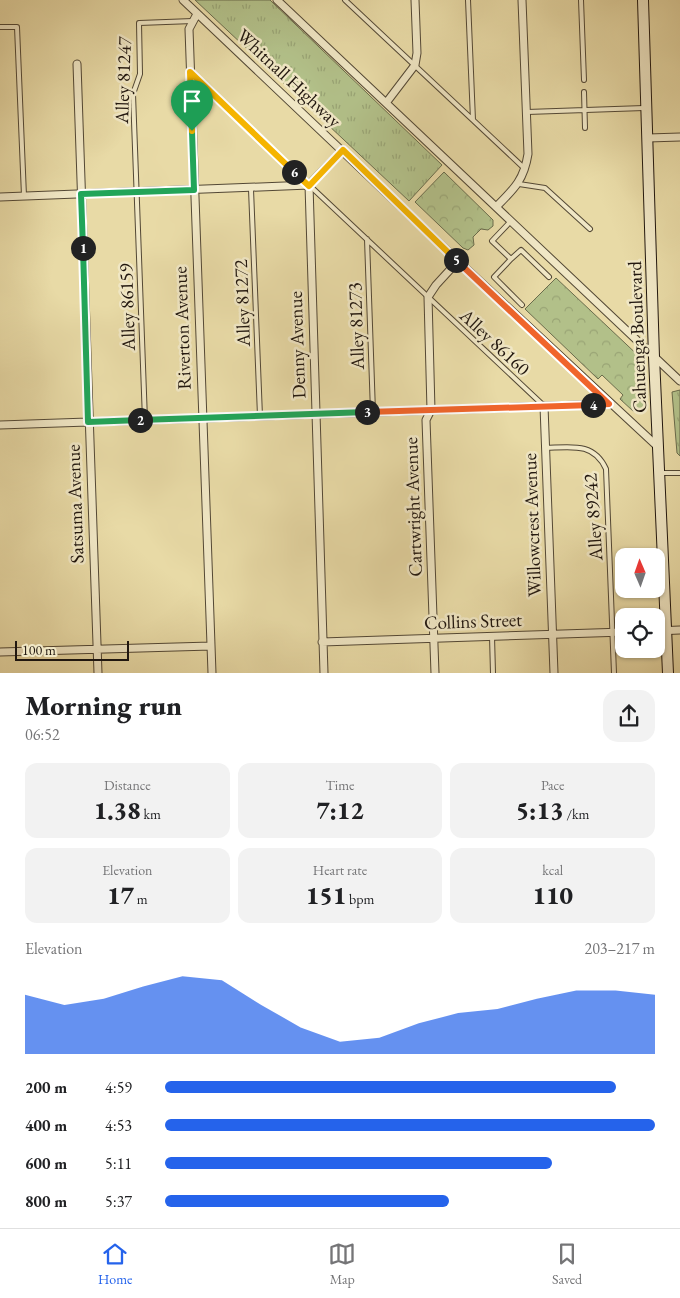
<!DOCTYPE html>
<meta charset="utf-8">
<style>
:root{--surface:#fff;--page:#f2f2f2;--text:#202124;--muted:#757577;--line:#e0e0e0;--accent:#2563eb}
body{margin:0;font-family:"EB Garamond",serif;background:var(--page);color:var(--text);height:100vh;display:flex;flex-direction:column;font-size:19px;white-space:nowrap}
*{box-sizing:border-box;margin:0}
p{font-size:16px;color:var(--muted)}
.icon{flex:none;width:28px;height:28px;fill:none;stroke:currentColor;stroke-width:2;stroke-linecap:round;stroke-linejoin:round}
.map{position:relative;height:673px;overflow:hidden}
.sheet{display:flex;flex-direction:column;background:var(--surface);flex:1}
.sheet>*{flex:none}
.needle{width:32px;rotate:358deg}
.buttons{position:absolute;left:615px;top:548px;display:grid;gap:10px}
.buttons a{display:grid;place-items:center;width:50px;height:50px;border-radius:10px;background:var(--surface);box-shadow:0 1px 4px #0004;font-size:25px}
.scale{position:absolute;left:15px;bottom:12px;width:114px;box-sizing:border-box;padding-left:5px;border:2px solid #21170f;border-top:0;font-size:14px;line-height:18px;white-space:nowrap;color:#21170f;-webkit-text-stroke:4px #f0e7c5;paint-order:stroke}
.pin{position:absolute;display:grid;place-items:center;width:42px;height:42px;color:#fff;margin:-51px -21px;border-radius:50% 50% 50% 0;rotate:-45deg;box-shadow:0 0 5px #0007}
.pin .icon{rotate:45deg}
.km{position:absolute;width:25px;height:25px;margin:-12px;border-radius:50%;background:#222;color:#fff;font-size:14px;line-height:25px;text-align:center}
.round{display:grid;place-items:center;flex:none;width:52px;height:52px;border-radius:15px;background:var(--page)}
.head{display:flex;align-items:center;justify-content:space-between;height:85px;padding:0 25px}
h1{font-size:28px;font-weight:800;line-height:38px}
.metrics{display:grid;grid-template-columns:repeat(3,1fr);gap:8px;height:85px;padding:5px 25px}
.metrics div{display:grid;align-content:center;border-radius:12px;background:var(--page);text-align:center}
.metrics b{font-size:25px;font-weight:800}
.metrics small{font-size:14px;font-weight:400}
.metrics p{font-size:14px}
.chart{height:140px;padding:10px 25px}
.chart p{display:flex;justify-content:space-between}
.chart svg{width:100%;height:90px;margin-top:5px;fill:var(--accent);opacity:.7}
ul{padding:0 25px;list-style:none;font-size:16px}
li{display:grid;grid-template-columns:80px 60px 1fr;align-items:center;height:38px}
li i{height:12px;border-radius:6px;background:var(--accent)}
.dock{display:flex;justify-content:space-around;align-items:center;height:70px;border-top:1px solid var(--line);background:var(--surface);font-size:14px;color:var(--muted)}
.dock a{display:grid;justify-items:center;gap:2px}
.dock .current{color:var(--accent)}
.map>svg:first-child{display:block}
</style>
<div class="map">
<svg width="680" height="673" viewBox="0 0 680 673">
<defs>
<pattern id="grass-tufts" width="24" height="20" patternUnits="userSpaceOnUse" patternTransform="scale(1.25)"><rect width="24" height="20" fill="#b2c089"/><path d="M3 7l-1-3M5 7V3M7 7l1-3M15 17l-1-3M17 17v-4M19 17l1-3" fill="none" stroke="#99a475"/></pattern>
<pattern id="forest-crowns" width="20" height="18" patternUnits="userSpaceOnUse" patternTransform="scale(1.25)"><rect width="20" height="18" fill="#b2c089"/><path d="M2 6a3 3 0 1 1 6 0M12 15a3 3 0 1 1 6 0" fill="none" stroke="#99a475"/></pattern>
</defs>
<rect width="100%" height="100%" fill="#e8daa6"/>
<filter id="stains"><feTurbulence type="fractalNoise" baseFrequency=".004" numOctaves="4"/><feColorMatrix values="0 0 0 0 .2 0 0 0 0 .09 0 0 0 0 .02 0 0 0 .5 -.17"/></filter>
<radialGradient id="worn" r=".72"><stop offset=".6" stop-color="#630" stop-opacity="0"/><stop offset="1" stop-color="#630" stop-opacity=".3"/></radialGradient>
<path fill="url(#grass-tufts)" stroke="#6a6c4c" d="M 195,0 L 270,0 L 442,165 L 409,201 Z
M 680,390 L 680,456 L 677,453 L 672,392 Z"/>
<path fill="url(#forest-crowns)" stroke="#6a6c4c" d="M 444,172 L 493,220 L 493,226 L 488,230 L 481,229 L 473,237 L 474,245 L 468,250 L 463,248 L 415,202 Z
M 556,278 L 644,361 L 645,408 L 633,411 L 620,399 L 623,395 L 602,375 L 598,379 L 525,309 Z"/>
<g fill="none" stroke-linecap="round" stroke-linejoin="round">
<g stroke="#534835" stroke-width="6">
<path id="service" d="M 345,0 L 524,168
M 468,0 L 473,120
M 581,0 L 584,80
M 0,27 L 17,27 L 24,196
M 191,74 L 543,405
M 584,92 L 585,128
M 527,112 L 644,108
M 519,184 L 545,188 L 590,229
M 251,189 L 260,416
M 511,221 L 492,241 L 511,259 L 521,250 L 549,277
M 367,239 L 373,412
M 511,259 L 494,277 L 522,305
M 145,420 L 133,94 L 140,74 L 139,23 L 193,21
M 546,448 C 571,447 594,442 606,469 L 614,673
M 661,473 L 680,473
M 492,636 L 493,673"/>
</g>
<g stroke="#534835" stroke-width="9">
<path id="minor" d="M 183,0 L 458,261 L 658,447
M 277,0 L 680,381
M 197,14 L 189,29 L 212,673
M 77,64 L 98,673
M 386,103 L 415,65 L 417,53 L 415,0
M 648,138 L 680,137
M 0,197 L 309,185
M 496,207 C 514,189 524,180 528,154 L 522,0
M 544,406 L 554,673
M 0,425 L 609,404
M 656,631 L 680,630
M 322,642 L 624,632
M 0,652 L 211,646
M 324,673 L 309,185 L 343,150
M 435,673 L 426,420 L 431,410 L 428,297 L 436,285 L 458,261"/>
</g>
<g stroke="#21170f" stroke-width="12">
<path id="secondary" d="M 643,0 L 654,357 L 668,673"/>
</g>
<use href="#service" stroke="#f0e7c5" stroke-width="4"/>
<use href="#minor" stroke="#f0e7c5" stroke-width="7"/>
<use href="#secondary" stroke="#f0e7c5" stroke-width="10"/>
</g>
<g fill="none" stroke-linecap="round" stroke-linejoin="round">
<g stroke="#fff" stroke-width="10">
<path id="split-1" d="M 83,248 L 81,194 L 194,190 L 192,131"/>
</g>
<g stroke="#fff" stroke-width="10">
<path id="split-2" d="M 83,248 L 88,422 L 140,420"/>
</g>
<g stroke="#fff" stroke-width="10">
<path id="split-3" d="M 140,420 L 367,412"/>
</g>
<g stroke="#fff" stroke-width="10">
<path id="split-4" d="M 367,412 L 593,405"/>
</g>
<g stroke="#fff" stroke-width="10">
<path id="split-5" d="M 456,260 L 609,404 L 593,405"/>
</g>
<g stroke="#fff" stroke-width="10">
<path id="split-6" d="M 294,172 L 309,186 L 343,150 L 456,260"/>
</g>
<g stroke="#fff" stroke-width="10">
<path id="split-7" d="M 192,131 L 190,72 L 294,172"/>
</g>
<use href="#split-1" stroke="#22a559" stroke-width="6"/>
<use href="#split-2" stroke="#22a559" stroke-width="6"/>
<use href="#split-3" stroke="#22a559" stroke-width="6"/>
<use href="#split-4" stroke="#f0652b" stroke-width="6"/>
<use href="#split-5" stroke="#f0652b" stroke-width="6"/>
<use href="#split-6" stroke="#f5b400" stroke-width="6"/>
<use href="#split-7" stroke="#f5b400" stroke-width="6"/>
</g>
<g text-anchor="middle" dominant-baseline="central" stroke-width="5" stroke-linejoin="round" paint-order="stroke">
<g font-size="19" fill="#21170f" stroke="#f0e7c5">
<text transform="translate(289 78) rotate(43)">Whitnall Highway</text>
<text transform="translate(123 80) rotate(-88)">Alley 81247</text>
<text transform="translate(242 303) rotate(-92)">Alley 81272</text>
<text transform="translate(127 307) rotate(-92)">Alley 86159</text>
<text transform="translate(356 326) rotate(-92)">Alley 81273</text>
<text transform="translate(182 328) rotate(-92)">Riverton Avenue</text>
<text transform="translate(637 337) rotate(-92)">Cahuenga Boulevard</text>
<text transform="translate(495 342) rotate(43)">Alley 86160</text>
<text transform="translate(297 345) rotate(-92)">Denny Avenue</text>
<text transform="translate(75 504) rotate(-92)">Satsuma Avenue</text>
<text transform="translate(413 507) rotate(-92)">Cartwright Avenue</text>
<text transform="translate(593 517) rotate(-94)">Alley 89242</text>
<text transform="translate(532 525) rotate(-92)">Willowcrest Avenue</text>
<text transform="translate(473 621) rotate(-2)">Collins Street</text>
</g>
</g>
<rect width="100%" height="100%" filter="url(#stains)"/>
<rect width="100%" height="100%" fill="url(#worn)"/>
</svg>
<div class="buttons">
<a><svg class="needle" viewBox="-14 -14 28 28"><path d="M0-13l5 13h-10z" fill="#e53935"/><path d="M0 13l5-13h-10z" fill="#757577"/></svg></a>
<a><svg class="icon" aria-label="locate" viewBox="0 0 24 24"><circle cx="12" cy="12" r="6"/><path d="M12 2v4M12 18v4M2 12h4M18 12h4"/></svg></a>
</div>
<div class="scale">100 m</div>
<div class="pin" style="left:192px;top:131px;background:#1e9e55"><svg class="icon" aria-label="arrive" viewBox="0 0 24 24"><path d="M6 21V4h12l-3 4 3 4H6"/></svg></div>
<b class="km" style="left:83px;top:248px">1</b>
<b class="km" style="left:140px;top:420px">2</b>
<b class="km" style="left:367px;top:412px">3</b>
<b class="km" style="left:593px;top:405px">4</b>
<b class="km" style="left:456px;top:260px">5</b>
<b class="km" style="left:294px;top:172px">6</b>
</div>
<section class="sheet">
<div class="head"><div><h1>Morning run</h1><p>06:52</p></div><a class="round"><svg class="icon" aria-label="share" viewBox="0 0 24 24"><path d="M12 15V3M7 8l5-5 5 5M5 13v7h14v-7"/></svg></a></div>
<div class="metrics">
<div><p>Distance</p><b>1.38<small> km</small></b></div>
<div><p>Time</p><b>7:12</b></div>
<div><p>Pace</p><b>5:13<small> /km</small></b></div>
</div>
<div class="metrics">
<div><p>Elevation</p><b>17<small> m</small></b></div>
<div><p>Heart rate</p><b>151<small> bpm</small></b></div>
<div><p>kcal</p><b>110</b></div>
</div>
<div class="chart"><p><span>Elevation</span>203–217 m</p>
<svg viewBox="0 0 160 44" preserveAspectRatio="none"><path d="M0 44V15L10 20L20 17L30 11L40 6L50 8L60 20L70 31L80 38L90 36L100 29L110 24L120 22L130 17L140 13L150 13L160 15V44z"/></svg>
</div>
<ul>
<li><b>200 m</b>4:59<i style="width:92%"></i></li>
<li><b>400 m</b>4:53<i style="width:100%"></i></li>
<li><b>600 m</b>5:11<i style="width:79%"></i></li>
<li><b>800 m</b>5:37<i style="width:58%"></i></li>
</ul>
</section>
<nav class="dock">
<a class="current"><svg class="icon" aria-label="home" viewBox="0 0 24 24"><path d="M3 11l9-7 9 7M6 9v11h12V9"/></svg>Home</a>
<a><svg class="icon" aria-label="map" viewBox="0 0 24 24"><path d="M3 6l6-2 6 2 6-2v14l-6 2-6-2-6 2zM9 4v14M15 6v14"/></svg>Map</a>
<a><svg class="icon" aria-label="saved" viewBox="0 0 24 24"><path d="M7 4h10v16l-5-4-5 4z"/></svg>Saved</a>
</nav>
